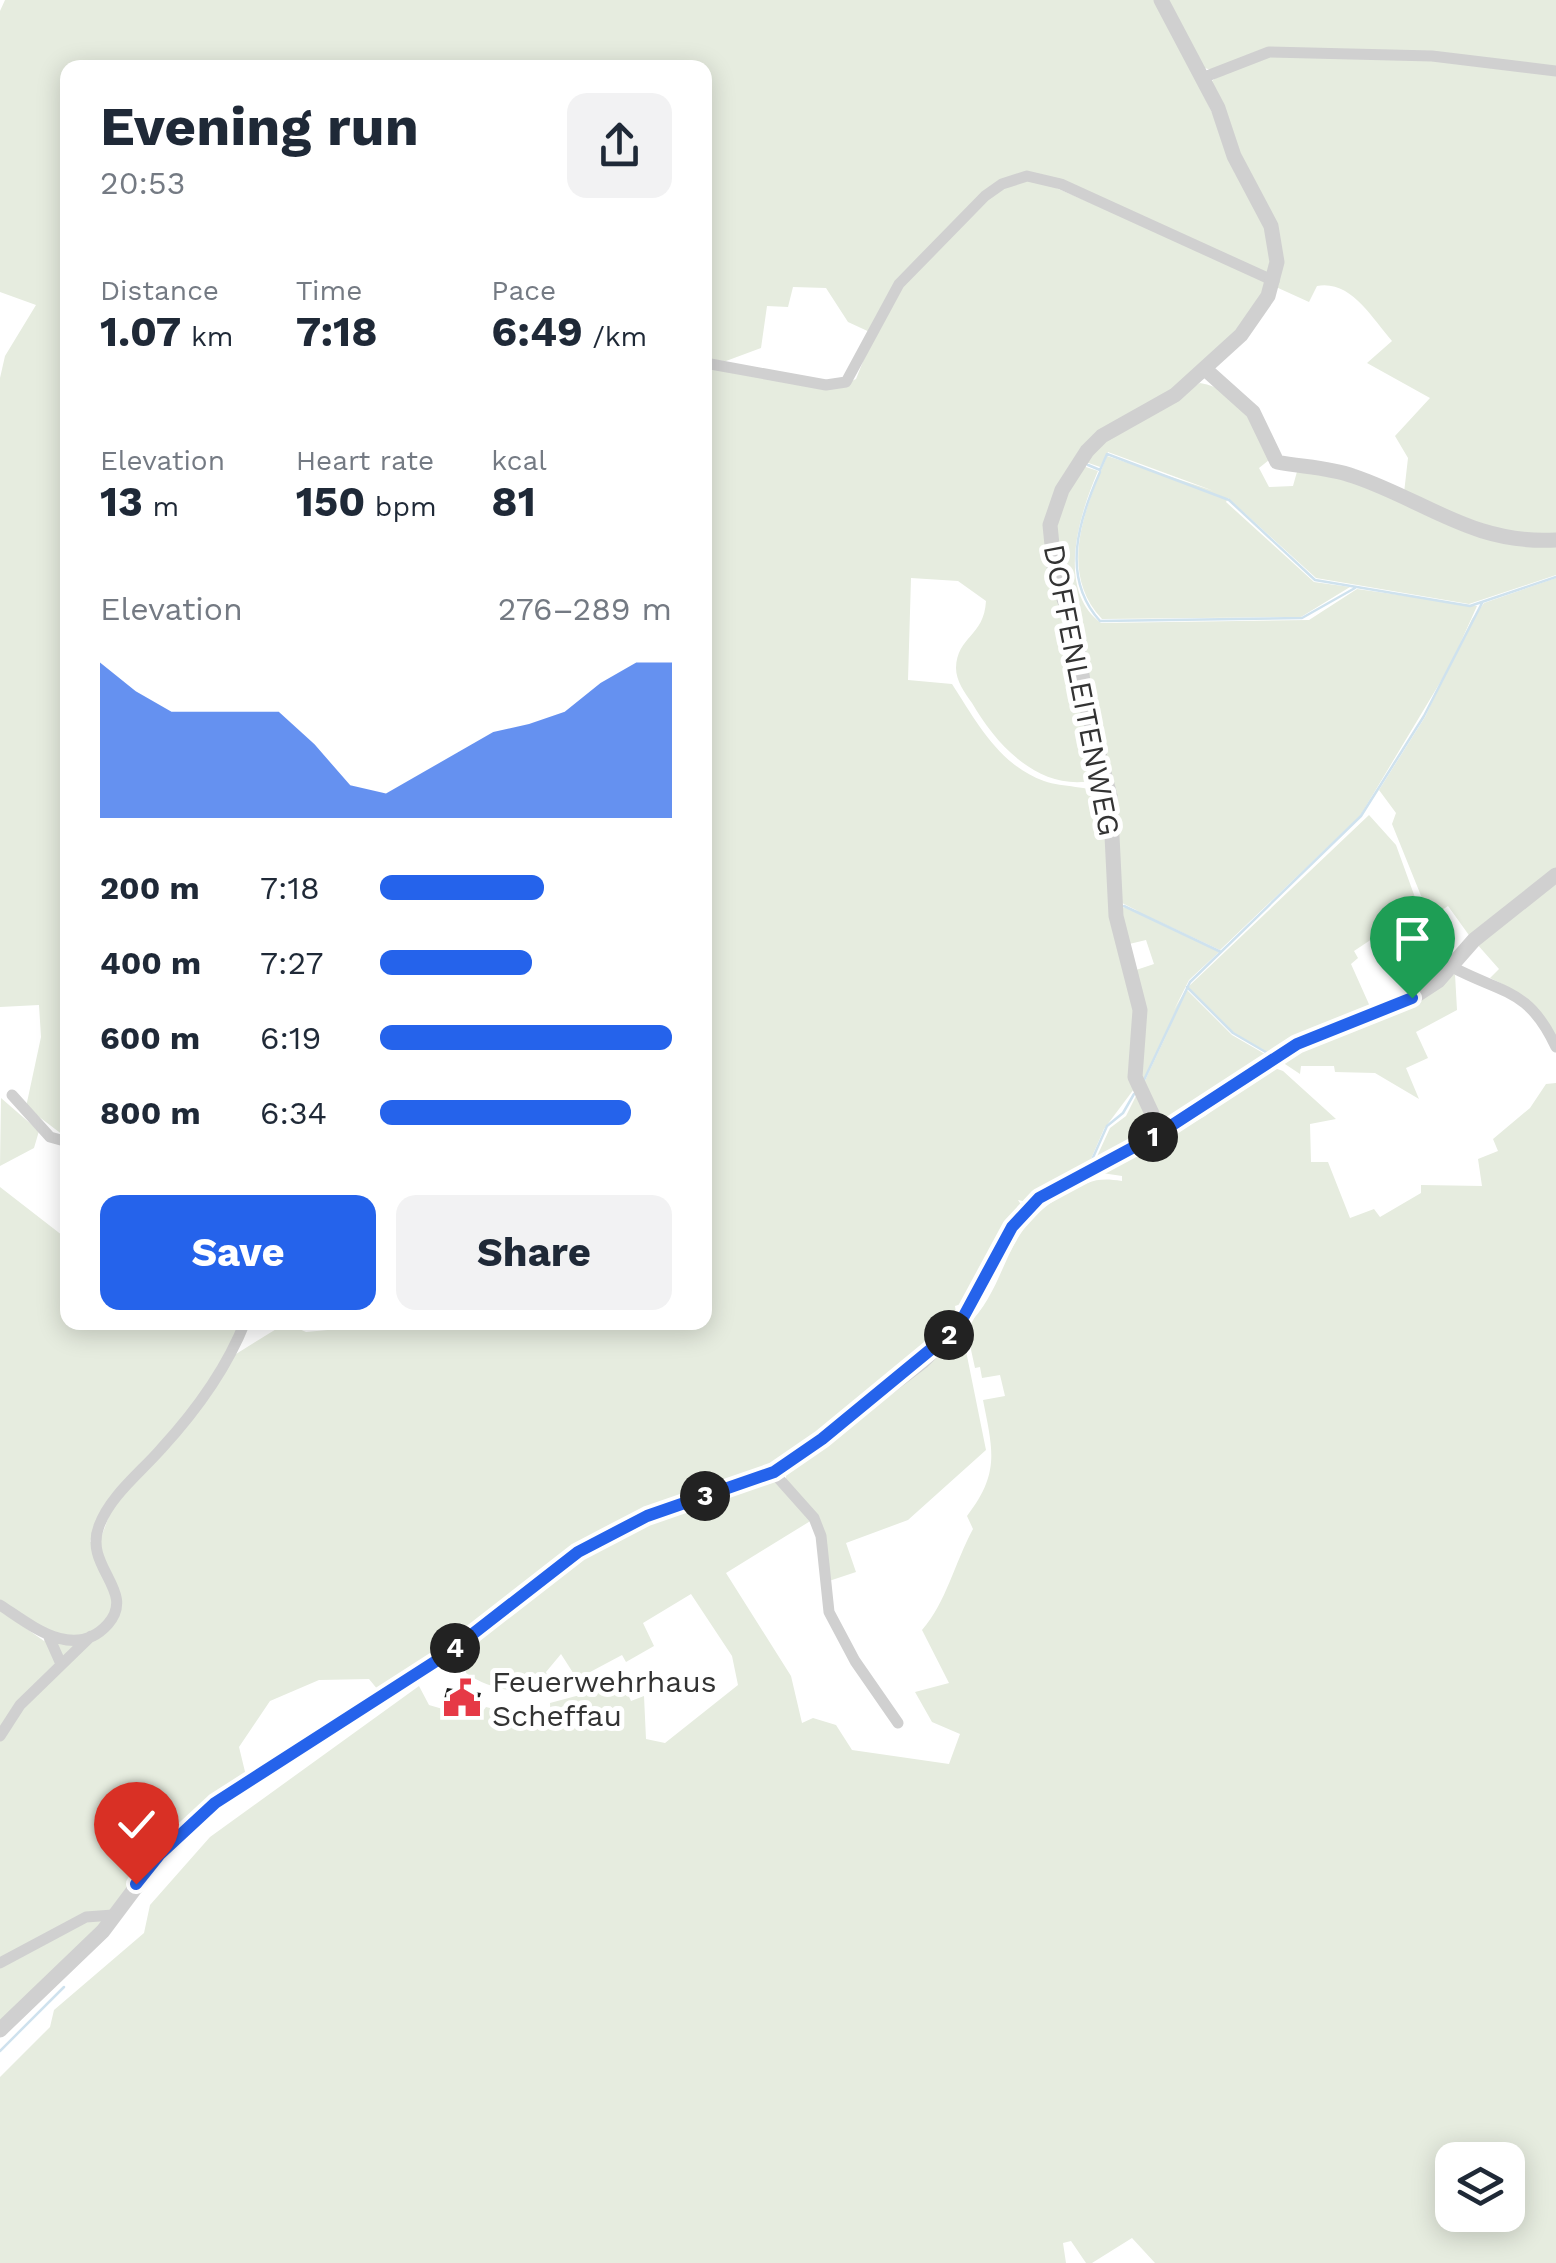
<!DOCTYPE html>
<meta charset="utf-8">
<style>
:root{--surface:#fff;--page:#f2f2f3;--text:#1f2937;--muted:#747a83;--accent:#2563eb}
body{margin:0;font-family:"Work Sans",sans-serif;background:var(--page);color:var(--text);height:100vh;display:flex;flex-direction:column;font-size:38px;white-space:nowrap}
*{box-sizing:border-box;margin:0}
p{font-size:32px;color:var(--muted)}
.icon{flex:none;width:55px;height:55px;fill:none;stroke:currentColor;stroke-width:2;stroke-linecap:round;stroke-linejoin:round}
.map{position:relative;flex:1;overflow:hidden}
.details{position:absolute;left:60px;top:60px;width:652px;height:1270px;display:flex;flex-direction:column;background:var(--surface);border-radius:20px;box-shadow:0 5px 25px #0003}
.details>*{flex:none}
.buttons{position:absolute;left:1435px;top:2142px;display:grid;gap:20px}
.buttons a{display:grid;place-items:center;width:90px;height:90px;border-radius:20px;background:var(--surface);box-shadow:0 5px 25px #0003;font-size:50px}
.pin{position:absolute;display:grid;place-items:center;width:85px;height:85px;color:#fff;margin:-102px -42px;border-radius:50% 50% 50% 0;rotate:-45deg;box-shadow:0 0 10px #0007}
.pin .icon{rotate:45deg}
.km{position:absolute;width:50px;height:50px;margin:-25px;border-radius:50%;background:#222;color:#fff;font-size:28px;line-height:50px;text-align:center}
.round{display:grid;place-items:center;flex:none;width:105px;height:105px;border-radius:20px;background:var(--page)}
.headline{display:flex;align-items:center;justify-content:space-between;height:170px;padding:0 40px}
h1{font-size:55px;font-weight:700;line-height:75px}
.metrics{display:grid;grid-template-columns:repeat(3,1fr);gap:15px;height:170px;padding:10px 40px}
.metrics div{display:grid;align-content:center}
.metrics b{font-size:42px;font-weight:700}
.metrics small{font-size:28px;font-weight:400}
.metrics p{font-size:28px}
.chart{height:280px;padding:20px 40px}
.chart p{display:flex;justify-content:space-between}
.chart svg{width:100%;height:180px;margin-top:10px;fill:var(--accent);opacity:.7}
.action{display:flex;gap:20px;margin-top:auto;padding:20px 40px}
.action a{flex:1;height:115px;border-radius:20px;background:var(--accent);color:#fff;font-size:40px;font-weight:700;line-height:115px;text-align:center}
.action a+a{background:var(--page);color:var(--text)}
ul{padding:0 40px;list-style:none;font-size:32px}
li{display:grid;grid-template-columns:160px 120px 1fr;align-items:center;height:75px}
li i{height:25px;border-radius:12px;background:var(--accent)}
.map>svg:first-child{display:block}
</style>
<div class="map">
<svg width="1556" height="2263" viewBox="0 0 1556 2263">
<rect width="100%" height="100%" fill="#fff"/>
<path fill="#e6ecdf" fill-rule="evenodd" d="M 5,0 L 1157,0 L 1260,211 L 1274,264 L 1266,273 L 1038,180 L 1261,277 L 1267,286 L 1252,314 L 1193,377 L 1097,436 L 1047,528 L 1070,622 L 1096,780 C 1040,793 997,746 972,703 C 965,693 956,681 956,668 C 957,636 984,637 986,601 L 958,581 L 911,578 L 908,680 L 952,684 C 976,721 999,765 1044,781 C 1064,788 1087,785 1106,795 L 1134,993 L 1134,1089 L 1104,1129 L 1087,1168 L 1027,1202 L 1018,1200 L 1022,1206 L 1008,1221 L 963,1312 L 961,1304 L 955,1306 L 957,1319 L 933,1345 L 772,1468 L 632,1517 L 383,1696 L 369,1679 L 319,1680 L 270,1701 L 239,1747 L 247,1780 L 191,1820 L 103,1928 L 0,2024 L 0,1610 L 44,1641 L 50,1634 L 0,1600 L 0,1187 L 67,1239 L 68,1322 L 243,1323 L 200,1398 L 96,1524 L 90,1542 L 100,1540 L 111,1511 L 236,1354 L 286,1323 L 306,1332 L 360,1327 L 363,1322 L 705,1322 L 705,366 L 841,386 L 856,379 L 874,334 L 848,322 L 826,288 L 793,287 L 788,307 L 767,306 L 761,348 L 726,361 L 705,360 L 705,68 L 68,68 L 67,1138 L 26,1107 L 41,1037 L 39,1005 L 0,1007 L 0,378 L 5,356 L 36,305 L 0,292 L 0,11 Z
M 1167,0 L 1556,0 L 1556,537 L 1497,533 L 1404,493 L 1408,458 L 1395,436 L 1430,398 L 1367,363 L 1392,341 C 1371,317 1351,280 1317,286 L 1309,302 L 1276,287 L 1281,272 L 1212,81 L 1222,73 L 1201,67 Z
M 1200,383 C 1239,389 1256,428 1269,460 L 1259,468 L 1269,487 L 1293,486 L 1298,468 L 1353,480 L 1440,521 L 1556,543 L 1556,575 L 1469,604 L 1316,578 L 1228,498 L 1226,502 L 1314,582 L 1350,587 L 1301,617 L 1102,619 C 1057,571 1086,507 1107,456 L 1214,491 L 1108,452 L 1100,467 L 1083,461 L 1091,451 Z
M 1080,465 L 1098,471 C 1080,513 1055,589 1101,623 L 1309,620 L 1357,589 L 1477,606 L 1450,666 L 1360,816 L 1220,950 L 1149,917 L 1219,952 L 1189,980 L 1174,1010 L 1186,989 L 1232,1035 L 1270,1057 L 1165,1124 L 1141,1089 L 1172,1023 L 1142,1083 L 1133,971 L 1154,964 L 1146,940 L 1125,945 L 1118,906 L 1138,911 L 1118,901 L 1115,805 L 1059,578 L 1053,527 Z
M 1556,578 L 1556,869 L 1471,938 L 1448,906 L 1430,918 L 1392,824 L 1396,813 L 1379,790 L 1425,717 L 1472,619 L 1484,603 Z
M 1369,815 L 1396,845 L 1421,914 L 1393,925 L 1354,951 L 1358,958 L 1351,964 L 1372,1011 L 1272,1055 L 1234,1033 L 1188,987 Z
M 1556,881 L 1556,1038 C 1542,1007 1520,992 1490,978 L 1499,969 L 1476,943 Z
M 1455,974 L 1457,1010 L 1416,1032 L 1428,1058 L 1406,1068 L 1419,1099 L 1375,1073 L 1335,1072 L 1334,1066 L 1301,1066 L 1300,1074 L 1282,1062 L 1283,1056 Z
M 1269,1066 L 1283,1071 L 1336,1119 L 1310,1124 L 1311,1162 L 1328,1162 L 1350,1218 L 1374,1209 L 1380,1217 L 1421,1193 L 1421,1185 L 1482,1186 L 1478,1159 L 1498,1151 L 1493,1139 L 1530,1108 L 1546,1084 L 1556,1083 L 1556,2263 L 1155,2263 L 1132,2238 L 1092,2263 L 1086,2263 L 1071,2241 L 1063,2243 L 1066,2263 L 0,2263 L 0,2077 L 50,2027 L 54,2010 L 144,1933 L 150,1905 L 210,1837 L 419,1686 L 429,1705 L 477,1719 L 486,1707 L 551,1724 L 550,1703 L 591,1692 L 620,1677 L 631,1701 L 644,1696 L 646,1739 L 665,1743 L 738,1685 L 732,1656 L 691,1594 L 643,1623 L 654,1646 L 626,1662 L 622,1655 L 577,1679 L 561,1654 L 546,1672 L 554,1694 C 523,1693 491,1691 466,1673 L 464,1646 L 544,1582 L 619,1533 L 768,1480 L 777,1482 L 812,1520 L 726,1573 L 791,1676 L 802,1723 L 813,1718 L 836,1725 L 852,1750 L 949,1764 L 960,1734 L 932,1722 L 915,1692 L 949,1683 L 922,1630 C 946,1603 955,1562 973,1529 L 967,1516 C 1000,1473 993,1451 983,1400 L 1005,1396 L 1000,1375 L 982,1378 L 980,1367 L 975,1368 L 966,1327 C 1012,1282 998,1230 1067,1193 C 1089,1181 1097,1177 1122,1181 L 1122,1176 L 1102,1173 L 1205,1116 ZM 1452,2160 L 1508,2160 L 1508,2215 L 1452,2215 Z
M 1137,1094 L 1149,1116 L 1148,1135 L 1093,1165 L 1110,1128 L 1126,1116 Z
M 1,1098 L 39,1131 L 34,1148 L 0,1166 Z
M 954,1336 L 964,1341 L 986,1450 L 908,1520 L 846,1543 L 856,1572 L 826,1582 L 824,1535 L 786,1481 L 786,1470 Z"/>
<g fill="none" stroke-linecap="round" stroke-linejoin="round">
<path stroke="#cfe2ee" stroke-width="2.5" d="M 1088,465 L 1100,470 L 1107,454 L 1229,500 L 1315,580 L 1470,606 L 1556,577
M 1100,472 C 1079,519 1060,577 1100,621 L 1302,618 L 1355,588
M 1124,906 L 1221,952
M 1187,987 L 1233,1033 L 1269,1054
M 1144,1080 L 1190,982 L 1361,816 L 1424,716 L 1482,603
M 1091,1162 L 1107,1126 L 1123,1113 L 1134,1094
M 967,1323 L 1004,1256
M 0,2051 L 64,1987"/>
</g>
<path fill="#1a1a1a" d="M 447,1688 L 481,1693 L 474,1715 L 442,1706 Z"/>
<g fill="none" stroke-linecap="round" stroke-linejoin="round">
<path stroke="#d0d0d0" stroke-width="11" d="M 1202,78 L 1269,52 L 1432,56 L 1556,71
M 705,363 L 826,385 L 846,382 L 899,284 L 985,196 L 1002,184 L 1027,176 L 1061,184 L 1274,281
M 1454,968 C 1504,994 1529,989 1556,1047
M 12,1095 L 50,1137 L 68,1142
M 773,1472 L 814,1518 L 821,1536 L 829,1612 L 855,1661 L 898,1723
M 0,1605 C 31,1625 74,1662 108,1624 C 137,1591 83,1567 99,1526 C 110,1496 140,1473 161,1449 C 195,1412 226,1370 245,1322
M 49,1637 L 61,1664
M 0,1736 L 20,1705 L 91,1636
M 0,1963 L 86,1917 L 113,1915"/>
<path stroke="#d0d0d0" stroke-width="15" d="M 1205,369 L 1253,412 L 1277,462 C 1302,467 1328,467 1353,476 C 1425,500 1473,545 1556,540
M 1161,1133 L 1135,1077 L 1140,1010 L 1116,916 L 1110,796 L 1087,708 L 1075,628 L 1055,575 L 1050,525 L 1062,490 L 1087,451 L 1102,436 L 1175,395 L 1241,335 L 1268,296 L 1277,262 L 1271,226 L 1234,156 L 1218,108 L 1161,0
M 0,2030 L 103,1931 L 160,1855 L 215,1803 L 447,1654 L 578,1553 L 647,1516 L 754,1480 L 793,1460 L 923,1361 L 957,1327 L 1012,1227 L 1039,1199 L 1161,1133 L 1297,1044 L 1412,998 L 1438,981 L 1474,940 L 1556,875"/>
</g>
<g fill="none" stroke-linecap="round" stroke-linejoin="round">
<g stroke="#fff" stroke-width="20">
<path id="route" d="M 136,1884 L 160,1854 L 215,1803 L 447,1654 L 578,1552 L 647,1516 L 774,1472 L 822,1439 L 958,1327 L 1012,1227 L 1039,1198 L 1160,1133 L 1297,1044 L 1412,998"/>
</g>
<use href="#route" stroke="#2563eb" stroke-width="12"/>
</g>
<defs>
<g id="civic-bare" transform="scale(3)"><path d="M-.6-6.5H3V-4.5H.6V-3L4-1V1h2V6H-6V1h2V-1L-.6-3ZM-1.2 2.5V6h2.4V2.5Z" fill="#e63946" stroke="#fff" stroke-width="2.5" paint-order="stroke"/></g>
</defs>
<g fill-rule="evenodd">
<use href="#civic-bare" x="462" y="1698"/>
</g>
<g text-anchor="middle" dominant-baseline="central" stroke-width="10" stroke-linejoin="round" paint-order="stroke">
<g font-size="30" fill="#333" stroke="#fff">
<text transform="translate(1082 690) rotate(79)">DOFFENLEITENWEG</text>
</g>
<g font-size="30" fill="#333" stroke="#fff" text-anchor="start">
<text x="492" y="1681">Feuerwehrhaus<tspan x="492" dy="34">Scheffau</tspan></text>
</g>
</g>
</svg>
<div class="buttons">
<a><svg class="icon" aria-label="layers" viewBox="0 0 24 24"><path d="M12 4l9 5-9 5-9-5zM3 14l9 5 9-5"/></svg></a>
</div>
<div class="pin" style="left:1412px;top:998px;background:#1e9e55"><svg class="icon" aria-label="arrive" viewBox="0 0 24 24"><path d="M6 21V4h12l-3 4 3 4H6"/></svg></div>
<div class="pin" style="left:136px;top:1884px;background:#d93025"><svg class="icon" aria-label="check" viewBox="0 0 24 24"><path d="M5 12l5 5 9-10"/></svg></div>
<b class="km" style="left:1153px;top:1137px">1</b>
<b class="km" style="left:949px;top:1335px">2</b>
<b class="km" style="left:705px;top:1496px">3</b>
<b class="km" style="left:455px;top:1648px">4</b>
<section class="details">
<div class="headline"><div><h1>Evening run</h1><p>20:53</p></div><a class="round"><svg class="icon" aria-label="share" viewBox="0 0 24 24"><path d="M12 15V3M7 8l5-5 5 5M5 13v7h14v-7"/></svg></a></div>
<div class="metrics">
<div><p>Distance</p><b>1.07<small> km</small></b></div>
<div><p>Time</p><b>7:18</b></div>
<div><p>Pace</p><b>6:49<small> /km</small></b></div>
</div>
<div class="metrics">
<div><p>Elevation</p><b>13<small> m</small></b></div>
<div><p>Heart rate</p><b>150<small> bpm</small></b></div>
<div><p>kcal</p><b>81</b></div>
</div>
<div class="chart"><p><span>Elevation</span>276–289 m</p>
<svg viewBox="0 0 160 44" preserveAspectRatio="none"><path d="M0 44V6L10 13L20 18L30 18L40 18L50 18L60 26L70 36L80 38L90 33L100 28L110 23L120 21L130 18L140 11L150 6L160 6V44z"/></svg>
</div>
<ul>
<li><b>200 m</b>7:18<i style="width:56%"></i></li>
<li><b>400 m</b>7:27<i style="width:52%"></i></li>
<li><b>600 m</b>6:19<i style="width:100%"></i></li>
<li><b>800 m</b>6:34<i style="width:86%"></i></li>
</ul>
<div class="action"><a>Save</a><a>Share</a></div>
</section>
</div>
